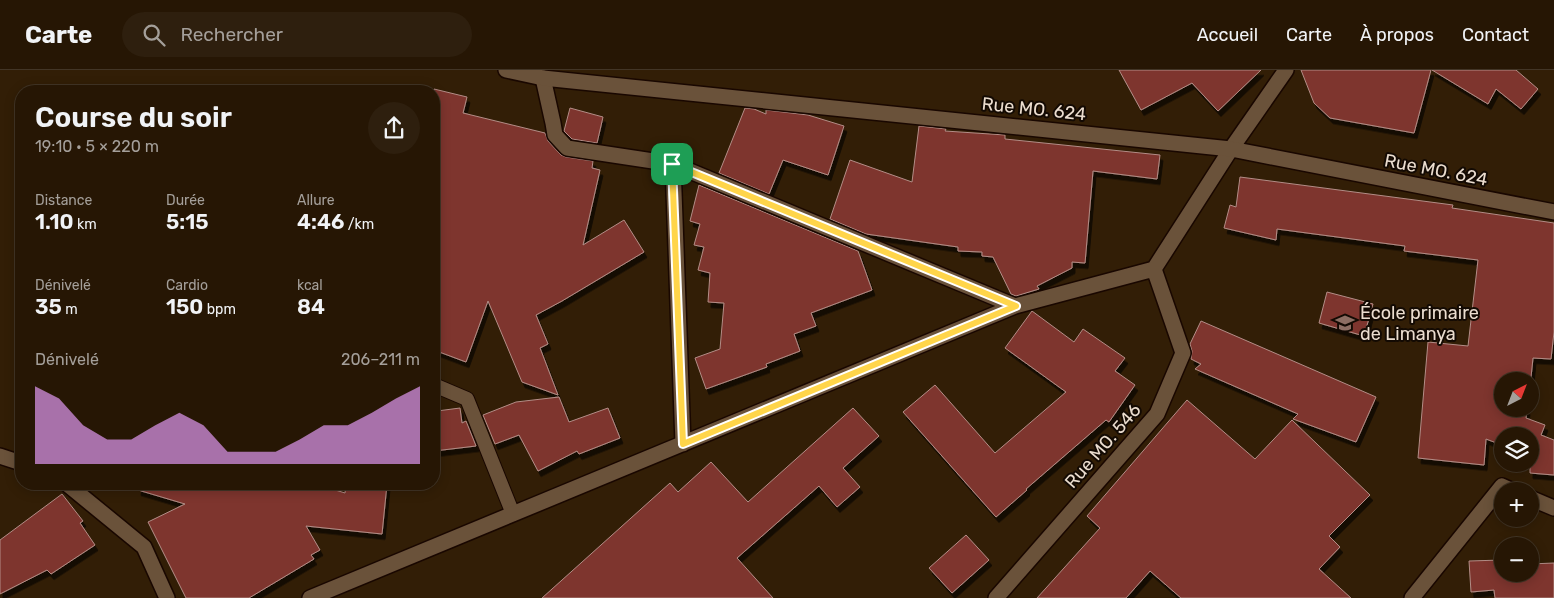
<!DOCTYPE html>
<html lang="fr">
<meta charset="utf-8">
<style>
:root{--surface:#261604;--page:#2e1f0e;--text:#f1f3f6;--muted:#a49f9a;--line:#423526;--accent:#df98f1}
body{margin:0;font-family:Rubik,sans-serif;background:var(--page);color:var(--text);height:100vh;display:flex;flex-direction:column;font-size:19px;white-space:nowrap}
*{box-sizing:border-box;margin:0}
p{font-size:16px;color:var(--muted)}
.icon{flex:none;width:28px;height:28px;fill:none;stroke:currentColor;stroke-width:2;stroke-linecap:round;stroke-linejoin:round}
.map{position:relative;flex:1;overflow:hidden}
.details{position:absolute;left:15px;top:15px;width:425px;height:405px;display:flex;flex-direction:column;background:var(--surface);border-radius:20px;box-shadow:0 2px 12px #0003,0 0 0 1px var(--line)}
.details>*{flex:none}
.needle{width:32px;rotate:42deg}
.controls{position:absolute;left:1494px;top:302px;display:grid;gap:10px}
.controls a{display:grid;place-items:center;width:45px;height:45px;border-radius:50%;background:var(--surface);box-shadow:0 2px 12px #0003,0 0 0 1px var(--line);font-size:25px}
.pin{position:absolute;display:grid;place-items:center;width:42px;height:42px;color:#fff;margin:-21px;border-radius:10px;box-shadow:0 2px 8px #0006}
.round{display:grid;place-items:center;flex:none;width:52px;height:52px;border-radius:26px;background:var(--page)}
.overview{display:flex;align-items:center;justify-content:space-between;height:85px;padding:0 20px}
h1{font-size:28px;font-weight:600;line-height:38px}
.metrics{display:grid;grid-template-columns:repeat(3,1fr);gap:8px;height:85px;padding:5px 20px}
.metrics div{display:grid;align-content:center}
.metrics b{font-size:21px;font-weight:600}
.metrics small{font-size:14px;font-weight:400}
.metrics p{font-size:14px}
.chart{height:140px;padding:10px 20px}
.chart p{display:flex;justify-content:space-between}
.chart svg{width:100%;height:90px;margin-top:5px;fill:var(--accent);opacity:.7}
header{display:flex;align-items:center;gap:30px;box-sizing:border-box;height:70px;padding:0 25px;background:var(--surface);border-bottom:1px solid var(--line)}
header strong{font-size:24px}
nav{display:flex;gap:28px;margin-inline-start:auto;font-size:18px}
.search{width:350px;height:45px;background:var(--page);display:flex;align-items:center;gap:12px;box-sizing:border-box;padding:0 18px;border-radius:28px;color:var(--muted);font-size:19px}
.map>svg:first-child{display:block}
</style>
<header>
<strong>Carte</strong>
<div class="search"><svg class="icon" aria-label="search" viewBox="0 0 24 24"><circle cx="10" cy="10" r="6"/><path d="M15 15l6 6"/></svg>Rechercher</div>
<nav><a>Accueil</a><a>Carte</a><a>À propos</a><a>Contact</a></nav>
</header>
<div class="map">
<svg width="1554" height="528" viewBox="0 0 1554 528">
<defs>
<filter id="shadow"><feDropShadow dx="3" dy="5.5" stdDeviation="0" flood-color="#0009"/></filter>
</defs>
<rect width="100%" height="100%" fill="#321e06"/>
<path fill="#7e352d" stroke="#b38d87" filter="url(#shadow)" d="M 1119,0 L 1261,0 L 1218,41 L 1192,13 L 1141,40 Z
M 1301,0 L 1431,0 L 1414,63 L 1330,48 L 1314,33 Z
M 1432,0 L 1516,0 L 1538,19 L 1521,39 L 1496,19 L 1488,34 Z
M 434,19 L 467,27 L 463,43 L 545,63 L 548,71 L 561,85 L 566,87 L 593,91 L 592,98 L 600,100 L 583,175 L 624,150 L 644,182 L 562,231 L 536,245 L 548,274 L 540,278 L 558,325 L 522,312 L 488,231 L 466,292 L 434,280 Z
M 570,38 L 603,47 L 597,73 L 572,69 L 564,61 Z
M 745,38 L 754,39 L 766,44 L 766,40 L 808,45 L 844,56 L 828,105 L 783,90 L 769,124 L 719,103 Z
M 919,56 L 946,59 L 945,61 L 1005,65 L 1005,69 L 1160,85 L 1157,109 L 1093,101 L 1085,193 L 1072,192 L 1072,198 L 1037,216 L 1039,219 L 1016,226 L 1011,224 L 993,187 L 982,186 L 982,182 L 958,181 L 958,177 L 866,164 L 830,149 L 850,90 L 912,112 Z
M 1240,107 L 1453,135 L 1452,138 L 1554,153 L 1554,262 L 1551,289 L 1533,288 L 1530,317 L 1530,311 L 1502,311 L 1502,339 L 1527,339 L 1526,348 L 1545,355 L 1541,365 L 1554,370 L 1554,405 L 1530,403 L 1530,366 L 1502,366 L 1502,375 L 1486,369 L 1484,395 L 1418,388 L 1428,272 L 1468,276 L 1478,190 L 1404,181 L 1405,176 L 1277,159 L 1276,170 L 1224,158 L 1230,135 L 1236,137 Z
M 699,115 L 858,181 L 872,220 L 811,243 L 816,256 L 794,264 L 800,281 L 766,294 L 767,297 L 706,319 L 695,288 L 720,279 L 724,233 L 708,232 L 710,203 L 698,200 L 704,177 L 694,175 L 700,154 L 690,151 Z
M 1327,222 L 1373,234 L 1364,266 L 1319,253 Z
M 1032,241 L 1074,272 L 1083,259 L 1125,288 L 1115,301 L 1135,315 L 1109,352 L 1106,350 L 1026,419 L 1027,420 L 996,447 L 903,342 L 935,315 L 995,383 L 1066,322 L 1005,278 Z
M 1201,251 L 1376,327 L 1356,372 L 1293,349 L 1298,344 L 1195,299 L 1201,294 L 1191,289 L 1192,281 L 1190,274 Z
M 559,327 L 569,352 L 608,338 L 620,368 L 579,384 L 577,381 L 538,401 L 519,365 L 495,374 L 483,345 L 516,332 Z
M 1187,330 L 1255,389 L 1292,350 L 1370,425 L 1329,466 L 1340,477 L 1319,499 L 1351,528 L 1181,528 L 1150,501 L 1126,528 L 1037,528 L 1100,458 L 1087,446 Z
M 460,338 L 462,353 L 466,351 L 476,376 L 434,381 L 434,363 L 439,361 L 437,341 Z
M 853,338 L 879,366 L 843,398 L 860,417 L 837,437 L 819,416 L 737,488 L 773,528 L 542,528 L 670,413 L 678,422 L 711,392 L 748,432 Z
M 139,414 L 316,414 L 345,423 L 346,414 L 387,414 L 382,464 L 306,456 L 320,480 L 311,485 L 314,489 L 249,528 L 186,528 L 148,452 L 185,434 L 138,420 Z
M 62,424 L 83,451 L 80,453 L 95,475 L 51,504 L 47,500 L 0,524 L 0,470 Z
M 966,465 L 989,490 L 952,523 L 929,498 Z
M 1502,490 L 1502,504 L 1530,504 L 1530,494 L 1554,493 L 1554,528 L 1495,528 L 1494,520 L 1471,522 L 1469,491 Z"/>
<g fill="none" stroke-linecap="round" stroke-linejoin="round">
<g stroke="#190700" stroke-width="16">
<path id="service" d="M 434,315 L 467,329 L 513,444"/>
</g>
<g stroke="#190700" stroke-width="18">
<path id="minor" d="M 543,8 L 553,53 L 555,65 L 567,78 L 673,94 L 1015,236
M 673,94 L 683,374
M 0,386 L 21,393
M 67,414 L 144,477 L 167,528
M 1530,428 L 1554,438
M 310,528 L 1015,236 L 1154,199 L 1231,79 L 1286,0
M 996,528 L 1157,344 L 1183,283 L 1154,199
M 1412,528 L 1502,416 L 1513,421"/>
</g>
<g stroke="#190700" stroke-width="18">
<path id="tertiary" d="M 506,0 L 543,8 L 1231,79 L 1554,142"/>
</g>
<use href="#service" stroke="#6a523a" stroke-width="14"/>
<use href="#minor" stroke="#6a523a" stroke-width="15"/>
<use href="#tertiary" stroke="#6a523a" stroke-width="15"/>
</g>
<g fill="none" stroke-linecap="round" stroke-linejoin="round">
<g stroke="#fff" stroke-width="10">
<path id="route" d="M 672,94 L 1016,236 L 683,374 Z"/>
</g>
<use href="#route" stroke="#ffd54a" stroke-width="6"/>
</g>
<defs>
<g id="school-bare" transform="scale(1.5)"><path d="M0-5L7-2L0 1L-7-2ZM-4 1L0 2.5L4 1V4Q0 6-4 4Z" fill="#8d6e63" stroke="#130a03" stroke-width="2.5" paint-order="stroke"/></g>
</defs>
<g fill-rule="evenodd">
<use href="#school-bare" x="1345" y="253"/>
</g>
<g text-anchor="middle" dominant-baseline="central" stroke-width="4" stroke-linejoin="round" paint-order="stroke">
<g font-size="18" fill="#ebddcf" stroke="#130a03">
<text transform="translate(1034 39) rotate(6)">Rue MO. 624</text>
<text transform="translate(1436 100) rotate(11)">Rue MO. 624</text>
<text transform="translate(1103 376) rotate(-49)">Rue MO. 546</text>
</g>
<g font-size="18" fill="#ebddcf" stroke="#130a03" text-anchor="start">
<text x="1360" y="243">École primaire<tspan x="1360" dy="21">de Limanya</tspan></text>
</g>
</g>
</svg>
<div class="controls">
<a><svg class="needle" viewBox="-14 -14 28 28"><path d="M0-13l5 13h-10z" fill="#e53935"/><path d="M0 13l5-13h-10z" fill="#a49f9a"/></svg></a>
<a><svg class="icon" aria-label="layers" viewBox="0 0 24 24"><path d="M12 4l9 5-9 5-9-5zM3 14l9 5 9-5"/></svg></a>
<a>+</a>
<a>−</a>
</div>
<div class="pin" style="left:672px;top:94px;background:#1e9e55"><svg class="icon" aria-label="arrive" viewBox="0 0 24 24"><path d="M6 21V4h12l-3 4 3 4H6"/></svg></div>
<section class="details">
<div class="overview"><div><h1>Course du soir</h1><p>19:10 · 5 × 220 m</p></div><a class="round"><svg class="icon" aria-label="share" viewBox="0 0 24 24"><path d="M12 15V3M7 8l5-5 5 5M5 13v7h14v-7"/></svg></a></div>
<div class="metrics">
<div><p>Distance</p><b>1.10<small> km</small></b></div>
<div><p>Durée</p><b>5:15</b></div>
<div><p>Allure</p><b>4:46<small> /km</small></b></div>
</div>
<div class="metrics">
<div><p>Dénivelé</p><b>35<small> m</small></b></div>
<div><p>Cardio</p><b>150<small> bpm</small></b></div>
<div><p>kcal</p><b>84</b></div>
</div>
<div class="chart"><p><span>Dénivelé</span>206–211 m</p>
<svg viewBox="0 0 160 44" preserveAspectRatio="none"><path d="M0 44V6L10 12L20 25L30 32L40 32L50 25L60 19L70 25L80 38L90 38L100 38L110 32L120 25L130 25L140 19L150 12L160 6V44z"/></svg>
</div>
</section>
</div>
